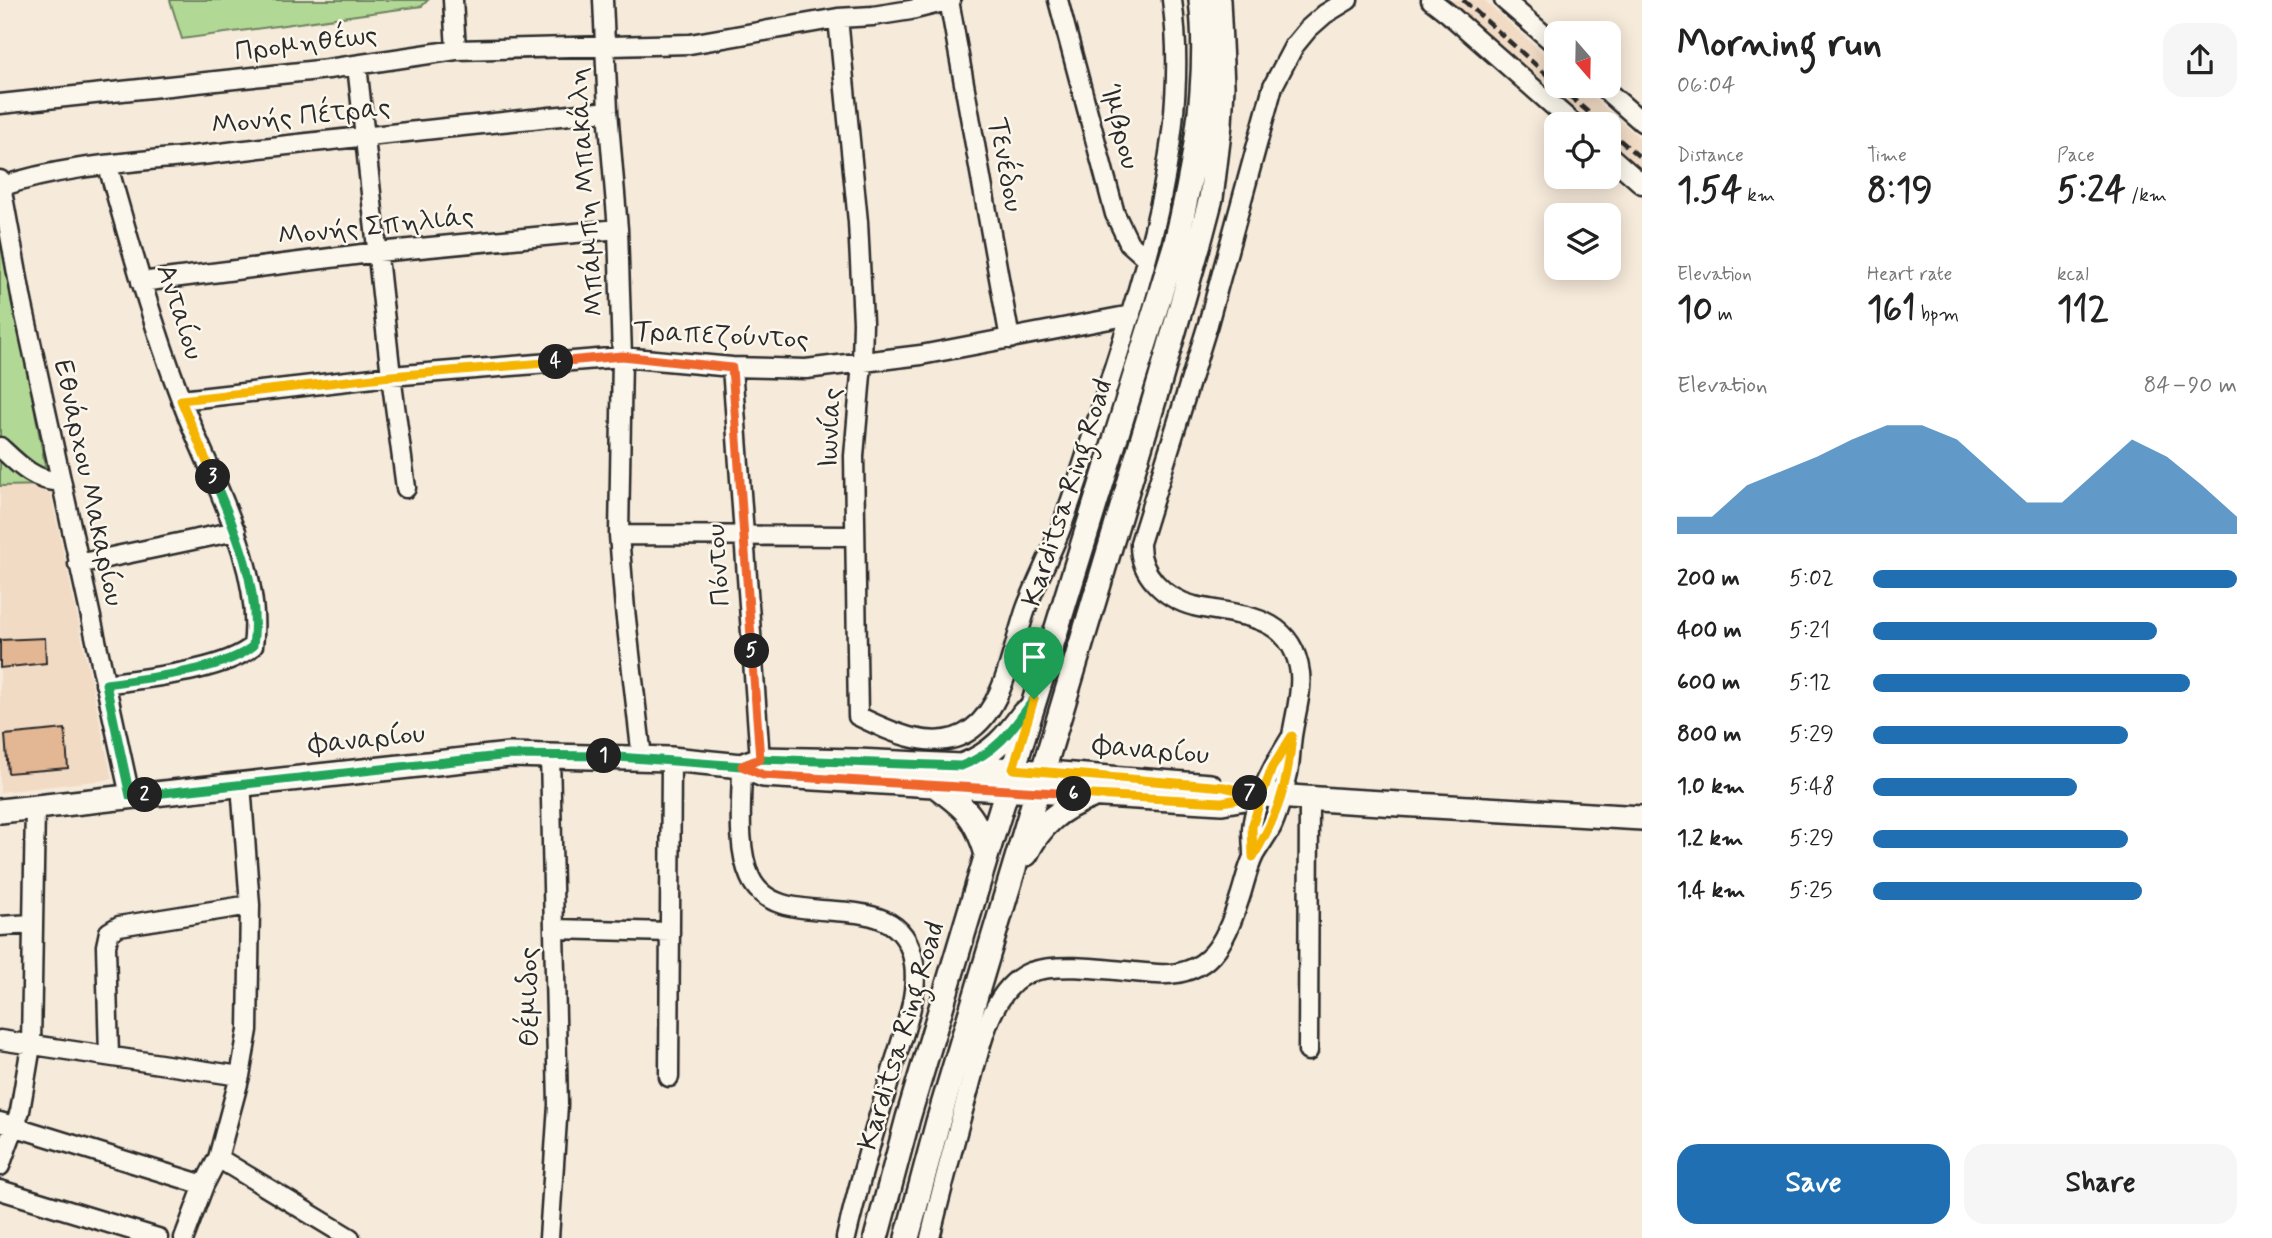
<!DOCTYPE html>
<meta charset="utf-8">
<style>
:root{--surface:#fff;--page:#f6f6f6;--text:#222;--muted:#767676;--accent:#1f6fb2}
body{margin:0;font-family:Mynerve,sans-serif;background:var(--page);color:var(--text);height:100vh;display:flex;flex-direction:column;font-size:26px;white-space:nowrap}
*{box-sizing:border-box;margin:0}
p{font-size:23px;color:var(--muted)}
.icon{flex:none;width:38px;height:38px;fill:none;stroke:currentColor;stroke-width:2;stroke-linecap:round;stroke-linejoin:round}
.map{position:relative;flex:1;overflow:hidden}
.panel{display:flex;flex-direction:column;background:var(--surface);width:630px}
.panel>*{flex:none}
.needle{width:46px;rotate:160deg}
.tools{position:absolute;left:1544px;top:21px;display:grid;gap:14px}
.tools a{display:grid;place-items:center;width:77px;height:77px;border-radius:14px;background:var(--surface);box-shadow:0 4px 18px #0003;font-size:35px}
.pin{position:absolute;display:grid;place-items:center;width:60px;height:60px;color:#fff;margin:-72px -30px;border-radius:50% 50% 50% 0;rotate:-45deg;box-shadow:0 0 7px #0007}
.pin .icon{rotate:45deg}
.km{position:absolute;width:35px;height:35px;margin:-18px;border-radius:50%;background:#222;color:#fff;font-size:19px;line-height:35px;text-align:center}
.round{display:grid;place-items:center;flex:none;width:74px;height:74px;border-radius:21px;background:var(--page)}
.head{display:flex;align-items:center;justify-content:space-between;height:119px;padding:0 35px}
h1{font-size:38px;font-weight:800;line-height:52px}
.metrics{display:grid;grid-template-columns:repeat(3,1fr);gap:10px;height:119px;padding:7px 35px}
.metrics div{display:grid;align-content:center}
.metrics b{font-size:35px;font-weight:800}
.metrics small{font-size:19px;font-weight:400}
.metrics p{font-size:19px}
.chart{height:196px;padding:14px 35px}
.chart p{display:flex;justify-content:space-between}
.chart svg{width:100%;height:126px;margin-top:7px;fill:var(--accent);opacity:.7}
.primary-button{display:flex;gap:14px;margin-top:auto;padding:14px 35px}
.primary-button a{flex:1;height:80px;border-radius:21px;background:var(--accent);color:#fff;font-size:28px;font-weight:800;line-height:80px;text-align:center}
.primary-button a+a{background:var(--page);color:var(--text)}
ul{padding:0 35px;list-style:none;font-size:23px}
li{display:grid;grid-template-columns:112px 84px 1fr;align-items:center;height:52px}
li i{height:18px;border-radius:9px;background:var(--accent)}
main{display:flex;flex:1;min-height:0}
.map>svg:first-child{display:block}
</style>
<main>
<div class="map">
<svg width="1642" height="1238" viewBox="0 0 1642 1238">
<rect width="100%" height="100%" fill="#f6eada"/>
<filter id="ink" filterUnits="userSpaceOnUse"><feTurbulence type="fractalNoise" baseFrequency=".0143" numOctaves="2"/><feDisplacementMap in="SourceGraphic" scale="14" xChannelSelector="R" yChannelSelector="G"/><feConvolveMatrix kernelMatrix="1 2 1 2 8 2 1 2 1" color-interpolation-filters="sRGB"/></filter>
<g filter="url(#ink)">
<path fill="#f1dbc5" d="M 1444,0 L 1484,0 L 1556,65 L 1556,86 L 1580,86 L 1642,140 L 1642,175 L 1608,146 L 1608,124 L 1584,124 Z
M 49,485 L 112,779 L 0,792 L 0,486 Z"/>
<path fill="#b1d995" stroke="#6e8260" stroke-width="2" d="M 170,0 L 428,0 L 422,6 L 182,39 Z
M 0,225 L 48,481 L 49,485 L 0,486 Z"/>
<path fill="#e4b794" stroke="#2b2b2b" stroke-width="2" d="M 45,638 L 46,663 L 0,668 L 0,640 Z
M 65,729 L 68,768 L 8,773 L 5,735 Z"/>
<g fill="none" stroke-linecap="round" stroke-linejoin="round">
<g stroke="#2b2b2b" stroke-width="23">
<path id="minor" d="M 453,0 L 456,50
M 603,0 L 608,111 L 618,229 L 622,357 L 619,535 L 625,610 L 642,758
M 949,0 L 1010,339
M 1058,0 L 1115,214 L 1129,243 L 1146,258
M 1431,0 L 1449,14 L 1574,124
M 1504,0 L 1556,45
M 838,18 L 858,222 L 863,322 L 862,363 L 854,456 L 858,716 C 891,732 938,755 972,729 C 1006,704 1013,643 1027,606 C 1037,581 1049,557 1059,533 C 1078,484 1093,433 1109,383 C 1148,262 1190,128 1172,0
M 357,65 L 391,376 L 406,488
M 1601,86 L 1642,122
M 0,104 L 328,69 L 456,50 L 690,44 L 838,18 L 873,16 L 911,10 L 951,0
M 1608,154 L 1642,184
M 0,180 L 22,301 L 130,796
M 0,187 C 67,164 141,162 210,154 C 343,138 476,125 608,111
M 141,282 L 378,252 L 618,229
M 732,367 L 760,759
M 181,400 L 391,376 L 622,357 L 732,367 L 806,369 L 921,355 L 1131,315
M 0,447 C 17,463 36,483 61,481
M 619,535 L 855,536
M 78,564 L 236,531
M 105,684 C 145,678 224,671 253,646 C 264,566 208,473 181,399 C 152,323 130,244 108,166
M 742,766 C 742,799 736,846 750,877 C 778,941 902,875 914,964 C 919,998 902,1036 893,1068 C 876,1125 859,1181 846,1238
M 1253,856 C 1253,847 1252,838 1252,829 C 1254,801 1275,763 1290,739
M 0,926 L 32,924
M 555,929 L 670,932
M 0,1040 L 240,1076
M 1308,1051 L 1309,798
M 109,1056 L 106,946 L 109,932 L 119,926 L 250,905
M 669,1077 L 671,759
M 0,1122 L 204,1185
M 218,1158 L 350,1238
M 0,1166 L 20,1111 L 31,1046 L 35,807
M 0,1190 L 158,1238
M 184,1238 L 204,1185 L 218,1158 L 240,1076 L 248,1030 L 250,905 L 241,784
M 549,1238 L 558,1105 L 550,755
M 930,1238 C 942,1188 955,1139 969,1089 C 976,1064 981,1037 992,1014 C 1000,997 1013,979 1031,972 C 1063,961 1122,972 1157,974 C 1209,977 1225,943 1239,900 C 1244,886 1247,869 1254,855 C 1259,846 1266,837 1271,828 C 1279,812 1284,790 1288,773 C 1291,759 1290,744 1293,730 C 1296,712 1302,692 1300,673 C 1292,613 1239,616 1194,606 C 1164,598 1139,574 1140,543 L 1208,324 L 1273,86 L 1294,46 L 1308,29 L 1325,14 L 1348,0"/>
</g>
<g stroke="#2b2b2b" stroke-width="28">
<path id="major" d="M 746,764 L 760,759 L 857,761 L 961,766 L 1210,786
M 964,765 C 992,754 1007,737 1024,713
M 933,784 C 966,808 975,815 987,854
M 1247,792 L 1262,795 L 1347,801 L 1642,818
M 0,811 L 509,755 L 671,759 L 742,766 L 763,775 L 1222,802 L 1262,795
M 1026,854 C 1040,825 1060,808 1090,797
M 876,1238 L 908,1118 L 987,854 L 1175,246 C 1194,171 1210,77 1201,0
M 907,1238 L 938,1122 L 1161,377 L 1201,236 L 1211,198 L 1220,124 L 1222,86 L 1218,0"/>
</g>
<use href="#minor" stroke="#fbf7ec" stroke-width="18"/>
<use href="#major" stroke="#fbf7ec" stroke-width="23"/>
<path stroke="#2b2b2b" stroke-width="4.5" stroke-dasharray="10 5" stroke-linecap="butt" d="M 1463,0 L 1556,83
M 1558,86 L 1602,124
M 1608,130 L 1642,159"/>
</g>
</g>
<g fill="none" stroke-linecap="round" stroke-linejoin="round" filter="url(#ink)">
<g stroke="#fff" stroke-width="14">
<path id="split-1" d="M 604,756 L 742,766 L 760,759 L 961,766 C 998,752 1012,730 1034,699"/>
</g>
<g stroke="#fff" stroke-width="14">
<path id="split-2" d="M 145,795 L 509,755 L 604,756"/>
</g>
<g stroke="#fff" stroke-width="14">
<path id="split-3" d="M 145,795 L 130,796 L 106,684 C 145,678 224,671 253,646 C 261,588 235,529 213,477"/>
</g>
<g stroke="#fff" stroke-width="14">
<path id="split-4" d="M 213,477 L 181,400 L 391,376 L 556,362"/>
</g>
<g stroke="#fff" stroke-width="14">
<path id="split-5" d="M 556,362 L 622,356 L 732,368 L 752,651"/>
</g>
<g stroke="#fff" stroke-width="14">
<path id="split-6" d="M 752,651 L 760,759 L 742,766 L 763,775 L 1074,794"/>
</g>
<g stroke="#fff" stroke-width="14">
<path id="split-7" d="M 1074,794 L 1222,802 L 1262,795 L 1252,827 L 1253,857 C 1278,815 1288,784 1292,736 L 1272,768 L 1262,795 L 1250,793"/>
</g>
<g stroke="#fff" stroke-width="14">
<path id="split-8" d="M 1034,699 L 1013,769 L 1224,787 L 1250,793"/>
</g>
<use href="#split-1" stroke="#22a559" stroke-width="9"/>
<use href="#split-2" stroke="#22a559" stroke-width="9"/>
<use href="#split-3" stroke="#22a559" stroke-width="9"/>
<use href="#split-4" stroke="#f5b400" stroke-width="9"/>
<use href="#split-5" stroke="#f0652b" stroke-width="9"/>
<use href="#split-6" stroke="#f0652b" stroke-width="9"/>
<use href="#split-7" stroke="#f5b400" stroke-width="9"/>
<use href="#split-8" stroke="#f5b400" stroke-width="9"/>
</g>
<g text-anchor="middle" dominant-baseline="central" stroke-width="5" stroke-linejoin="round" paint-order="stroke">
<g font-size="28" fill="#2b2b2b" stroke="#fbf7ec">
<text transform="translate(306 44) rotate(-7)">Προμηθέως</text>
<text transform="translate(301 117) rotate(-6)">Μονής Πέτρας</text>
<text transform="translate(1119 127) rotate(75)">Ίμβρου</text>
<text transform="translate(1005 165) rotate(80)">Τενέδου</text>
<text transform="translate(587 192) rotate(-94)">Μπάμπη Μπακάλη</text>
<text transform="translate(376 227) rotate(-6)">Μονής Σπηλιάς</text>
<text transform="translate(179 312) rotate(72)">Ανταίου</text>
<text transform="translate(721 336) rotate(3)">Τραπεζούντος</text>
<text transform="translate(831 428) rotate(-87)">Ιωνίας</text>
<text transform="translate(88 483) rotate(78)">Εθνάρχου Μακαρίου</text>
<text transform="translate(1068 493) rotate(-72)">Karditsa Ring Road</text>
<text transform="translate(719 565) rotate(-94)">Πόντου</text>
<text transform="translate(367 740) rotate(-6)">Φαναρίου</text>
<text transform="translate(1151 751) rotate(5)">Φαναρίου</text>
<text transform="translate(530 997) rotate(-91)">Θέμιδος</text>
<text transform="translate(902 1036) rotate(-73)">Karditsa Ring Road</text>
</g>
</g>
</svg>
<div class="tools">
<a><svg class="needle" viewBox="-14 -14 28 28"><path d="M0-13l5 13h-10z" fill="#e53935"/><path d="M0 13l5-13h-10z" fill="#767676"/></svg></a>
<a><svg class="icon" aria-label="locate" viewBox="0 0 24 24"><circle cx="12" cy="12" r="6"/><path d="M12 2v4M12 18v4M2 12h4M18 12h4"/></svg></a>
<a><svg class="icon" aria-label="layers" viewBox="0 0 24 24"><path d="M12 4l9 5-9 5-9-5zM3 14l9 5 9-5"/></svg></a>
</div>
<div class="pin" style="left:1034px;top:699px;background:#1e9e55"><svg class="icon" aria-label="arrive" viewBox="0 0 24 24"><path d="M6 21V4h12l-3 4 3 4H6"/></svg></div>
<b class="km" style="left:604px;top:756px">1</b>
<b class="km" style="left:145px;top:795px">2</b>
<b class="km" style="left:213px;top:477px">3</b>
<b class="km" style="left:556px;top:362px">4</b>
<b class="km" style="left:752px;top:651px">5</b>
<b class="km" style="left:1074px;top:794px">6</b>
<b class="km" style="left:1250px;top:793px">7</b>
</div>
<section class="panel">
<div class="head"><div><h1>Morning run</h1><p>06:04</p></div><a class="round"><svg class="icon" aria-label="share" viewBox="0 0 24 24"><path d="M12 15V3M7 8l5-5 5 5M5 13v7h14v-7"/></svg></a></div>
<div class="metrics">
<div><p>Distance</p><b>1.54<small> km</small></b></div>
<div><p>Time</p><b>8:19</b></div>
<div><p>Pace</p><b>5:24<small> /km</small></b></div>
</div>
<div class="metrics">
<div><p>Elevation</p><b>10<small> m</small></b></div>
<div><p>Heart rate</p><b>161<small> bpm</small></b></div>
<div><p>kcal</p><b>112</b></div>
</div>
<div class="chart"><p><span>Elevation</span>84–90 m</p>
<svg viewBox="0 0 160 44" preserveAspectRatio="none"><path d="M0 44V38L10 38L20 27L30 22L40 17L50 11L60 6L70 6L80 11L90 22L100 33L110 33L120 22L130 11L140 17L150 27L160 38V44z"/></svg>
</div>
<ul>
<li><b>200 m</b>5:02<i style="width:100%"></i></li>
<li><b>400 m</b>5:21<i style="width:78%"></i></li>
<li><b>600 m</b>5:12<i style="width:87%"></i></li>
<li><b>800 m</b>5:29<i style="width:70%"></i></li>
<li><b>1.0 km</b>5:48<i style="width:56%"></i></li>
<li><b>1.2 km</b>5:29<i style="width:70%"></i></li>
<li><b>1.4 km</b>5:25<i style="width:74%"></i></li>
</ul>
<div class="primary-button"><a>Save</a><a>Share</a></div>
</section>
</main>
